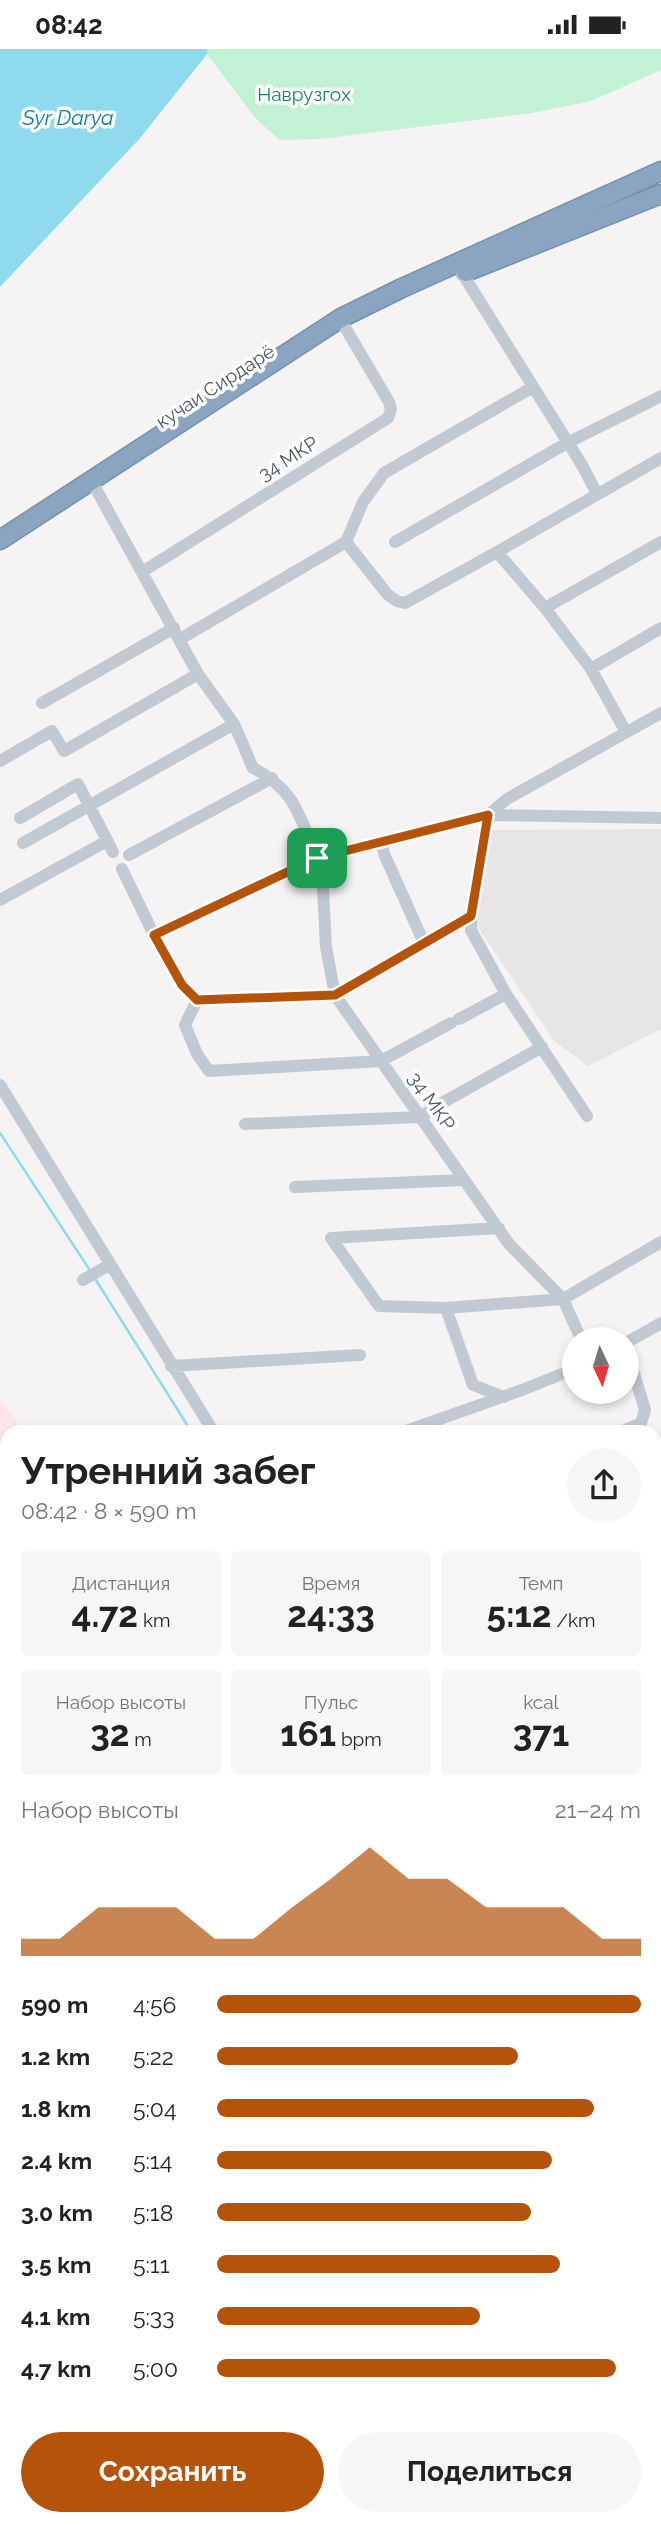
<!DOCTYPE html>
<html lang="ru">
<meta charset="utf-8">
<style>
:root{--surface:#fff;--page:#f6f6f6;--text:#222;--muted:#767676;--accent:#b45309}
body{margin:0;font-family:Raleway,sans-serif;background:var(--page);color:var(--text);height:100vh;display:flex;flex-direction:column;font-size:26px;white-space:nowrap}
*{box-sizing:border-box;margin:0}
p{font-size:23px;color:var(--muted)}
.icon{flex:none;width:38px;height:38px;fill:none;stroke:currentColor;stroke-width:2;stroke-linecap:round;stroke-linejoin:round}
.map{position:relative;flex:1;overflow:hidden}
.side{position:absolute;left:0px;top:1376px;width:662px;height:1101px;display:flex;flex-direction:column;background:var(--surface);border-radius:21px 21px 0 0;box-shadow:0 4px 10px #0003}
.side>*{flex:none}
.needle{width:46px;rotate:176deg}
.buttons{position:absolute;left:562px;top:1278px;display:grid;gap:14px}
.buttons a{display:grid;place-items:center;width:77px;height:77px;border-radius:50%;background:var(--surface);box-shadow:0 4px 10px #0003;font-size:35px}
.pin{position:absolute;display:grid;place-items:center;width:60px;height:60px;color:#fff;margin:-30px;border-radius:14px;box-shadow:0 4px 10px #0006}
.round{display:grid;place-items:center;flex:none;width:74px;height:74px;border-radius:37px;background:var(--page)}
.summary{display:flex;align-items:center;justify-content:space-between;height:119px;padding:0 21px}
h1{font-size:38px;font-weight:700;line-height:52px}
.metrics{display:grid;grid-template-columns:repeat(3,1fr);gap:10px;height:119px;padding:7px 21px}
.metrics div{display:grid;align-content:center;border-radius:7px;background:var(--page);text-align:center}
.metrics b{font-size:35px;font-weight:700}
.metrics small{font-size:19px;font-weight:400}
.metrics p{font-size:19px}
.chart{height:196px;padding:14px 21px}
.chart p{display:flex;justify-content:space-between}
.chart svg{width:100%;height:126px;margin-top:7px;fill:var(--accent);opacity:.7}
.cta{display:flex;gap:14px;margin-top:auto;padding:14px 21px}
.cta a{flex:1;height:80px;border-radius:42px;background:var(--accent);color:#fff;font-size:28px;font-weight:700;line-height:80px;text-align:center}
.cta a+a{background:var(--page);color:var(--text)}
ul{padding:0 21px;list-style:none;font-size:23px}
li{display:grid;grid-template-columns:112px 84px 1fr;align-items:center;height:52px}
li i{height:18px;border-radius:9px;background:var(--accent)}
.status{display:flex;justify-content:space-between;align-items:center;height:49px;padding:0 35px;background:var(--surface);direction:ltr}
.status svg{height:19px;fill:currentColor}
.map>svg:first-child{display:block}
</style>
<div class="status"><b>08:42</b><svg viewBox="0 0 49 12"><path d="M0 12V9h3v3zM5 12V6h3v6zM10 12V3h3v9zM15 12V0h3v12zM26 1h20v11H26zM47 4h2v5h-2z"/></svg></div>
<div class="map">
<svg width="661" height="2476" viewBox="0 0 661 2476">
<rect width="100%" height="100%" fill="#f5f3f3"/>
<path fill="#e6e4e5" d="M 661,780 L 661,980 L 588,1017 L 554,992 L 475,874 L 491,781 Z"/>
<path fill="#fce8e6" d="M 0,1351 L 25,1382 L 7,1382 L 7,1612 L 0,1617 Z
M 7,2109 L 7,2289 L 0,2291 L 0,2111 Z"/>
<path fill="#c3f1d5" d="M 208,0 L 661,0 L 661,21 L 591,52 L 532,64 L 319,90 L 280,91 L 256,70 L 207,5 Z"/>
<path fill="#90daee" d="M 0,0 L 208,0 L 207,5 L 141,88 L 0,238 Z"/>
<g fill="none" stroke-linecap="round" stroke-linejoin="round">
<path stroke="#90daee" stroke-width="2.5" d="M 0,1084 L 91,1223
M 94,1228 L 191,1382"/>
<g stroke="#7690ad" stroke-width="21">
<path id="highway" d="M 466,223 L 661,145
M 0,491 L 341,269 L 402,239 L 661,122"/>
</g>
<path stroke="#c1cad2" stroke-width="12" d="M 462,224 L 582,416 L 597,445
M 96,440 L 198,625 L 234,675 L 253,719 C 296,741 299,767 317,809 L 488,766 L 661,769
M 346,493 L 363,453 L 384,424 L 533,338
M 395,493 L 567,394 L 661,347
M 497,503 L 661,409
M 142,523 L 388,369 L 391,360 L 389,353 L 346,280
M 545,559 L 661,493
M 180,590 L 346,493 L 388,546 L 397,552 L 405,554 L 497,503 L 545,559 L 591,620 L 626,683
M 591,620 L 661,579
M 42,654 L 174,579
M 0,712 L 52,682 L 64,702 L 198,625
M 20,769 L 78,735 L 113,803
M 381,793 L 385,807 L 424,894
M 23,794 L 234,675
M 129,806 L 272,729
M 122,820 L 154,886 L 317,809 L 323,840 L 326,898 L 335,946 L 509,1195 L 563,1250 L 581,1290
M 0,851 L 107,792
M 154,886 L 182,936 L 197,951 L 185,976 L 197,1005 L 209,1022 L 381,1012 L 451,974
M 197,951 L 335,946 L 471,867
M 459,970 L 506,945
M 0,1036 L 213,1382
M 442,1054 L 542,998
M 587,1067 L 506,945 L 471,881 L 471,867 L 488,766 L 507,750 L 661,664
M 245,1075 L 420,1068 L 435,1059
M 295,1138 L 464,1131
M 331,1189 L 379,1257 L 446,1259 L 473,1336 L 504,1348
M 331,1189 L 499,1179
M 83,1231 L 109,1216
M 446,1259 L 563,1250 L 661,1193
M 626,1294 L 661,1274
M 171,1317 L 360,1306
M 406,1382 L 522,1341 L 574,1320
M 623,1382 L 641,1374 L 645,1361 L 626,1298
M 654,2048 L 661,2045
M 654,2109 L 661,2107
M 654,2188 L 661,2186
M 344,2469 L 348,2476
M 644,2469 L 651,2476
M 220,2476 L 233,2469
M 357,2476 L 370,2469
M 576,2476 L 589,2469 L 598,2476"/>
<path stroke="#b3c2d1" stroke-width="14" d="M 654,1625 L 661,1623
M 0,1818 L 7,1816"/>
<use href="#highway" stroke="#8ba5c1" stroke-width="18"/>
</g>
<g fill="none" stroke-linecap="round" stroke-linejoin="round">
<g stroke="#fff" stroke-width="14">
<path id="route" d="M 488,766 L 471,867 L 335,946 L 197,951 L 182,936 L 154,886 L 317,809 Z"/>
</g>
<use href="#route" stroke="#b45309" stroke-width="9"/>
</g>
<g text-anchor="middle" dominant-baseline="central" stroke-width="7" stroke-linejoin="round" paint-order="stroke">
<g font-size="19" fill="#17864f" stroke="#fff">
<text x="304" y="45">Наврузгох</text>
</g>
<g font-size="19" fill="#4a5661" stroke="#fff">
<text transform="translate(215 337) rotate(-33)">кучаи Сирдарё</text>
<text transform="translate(288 409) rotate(-32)">34 МКР</text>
<text transform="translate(432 1052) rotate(55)">34 МКР</text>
</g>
<g font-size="21" font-style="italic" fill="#0c7c9b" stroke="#fff">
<text x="68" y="68">Syr Darya</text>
</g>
</g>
</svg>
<div class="buttons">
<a><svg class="needle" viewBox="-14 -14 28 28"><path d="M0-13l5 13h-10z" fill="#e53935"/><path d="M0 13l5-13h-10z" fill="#767676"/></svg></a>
</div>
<div class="pin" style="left:317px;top:809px;background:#1e9e55"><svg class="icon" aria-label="arrive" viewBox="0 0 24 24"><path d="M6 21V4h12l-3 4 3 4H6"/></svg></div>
<section class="side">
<div class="summary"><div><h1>Утренний забег</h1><p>08:42 · 8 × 590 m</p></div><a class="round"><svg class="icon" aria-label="share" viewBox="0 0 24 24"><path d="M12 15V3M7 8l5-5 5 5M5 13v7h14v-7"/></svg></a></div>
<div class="metrics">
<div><p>Дистанция</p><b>4.72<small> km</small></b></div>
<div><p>Время</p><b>24:33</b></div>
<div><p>Темп</p><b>5:12<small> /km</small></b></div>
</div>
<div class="metrics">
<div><p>Набор высоты</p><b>32<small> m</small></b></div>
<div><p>Пульс</p><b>161<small> bpm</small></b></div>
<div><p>kcal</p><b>371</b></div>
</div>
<div class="chart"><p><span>Набор высоты</span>21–24 m</p>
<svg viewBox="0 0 160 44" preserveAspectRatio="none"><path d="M0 44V38L10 38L20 27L30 27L40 27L50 38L60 38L70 27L80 17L90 6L100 17L110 17L120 27L130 27L140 27L150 38L160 38V44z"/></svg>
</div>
<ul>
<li><b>590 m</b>4:56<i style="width:100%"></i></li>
<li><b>1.2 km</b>5:22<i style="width:71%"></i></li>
<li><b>1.8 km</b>5:04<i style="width:89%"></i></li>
<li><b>2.4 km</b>5:14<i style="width:79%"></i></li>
<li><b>3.0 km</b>5:18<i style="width:74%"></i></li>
<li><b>3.5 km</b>5:11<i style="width:81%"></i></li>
<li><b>4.1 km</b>5:33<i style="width:62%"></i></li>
<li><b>4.7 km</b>5:00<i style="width:94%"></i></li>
</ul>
<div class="cta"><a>Сохранить</a><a>Поделиться</a></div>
</section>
</div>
